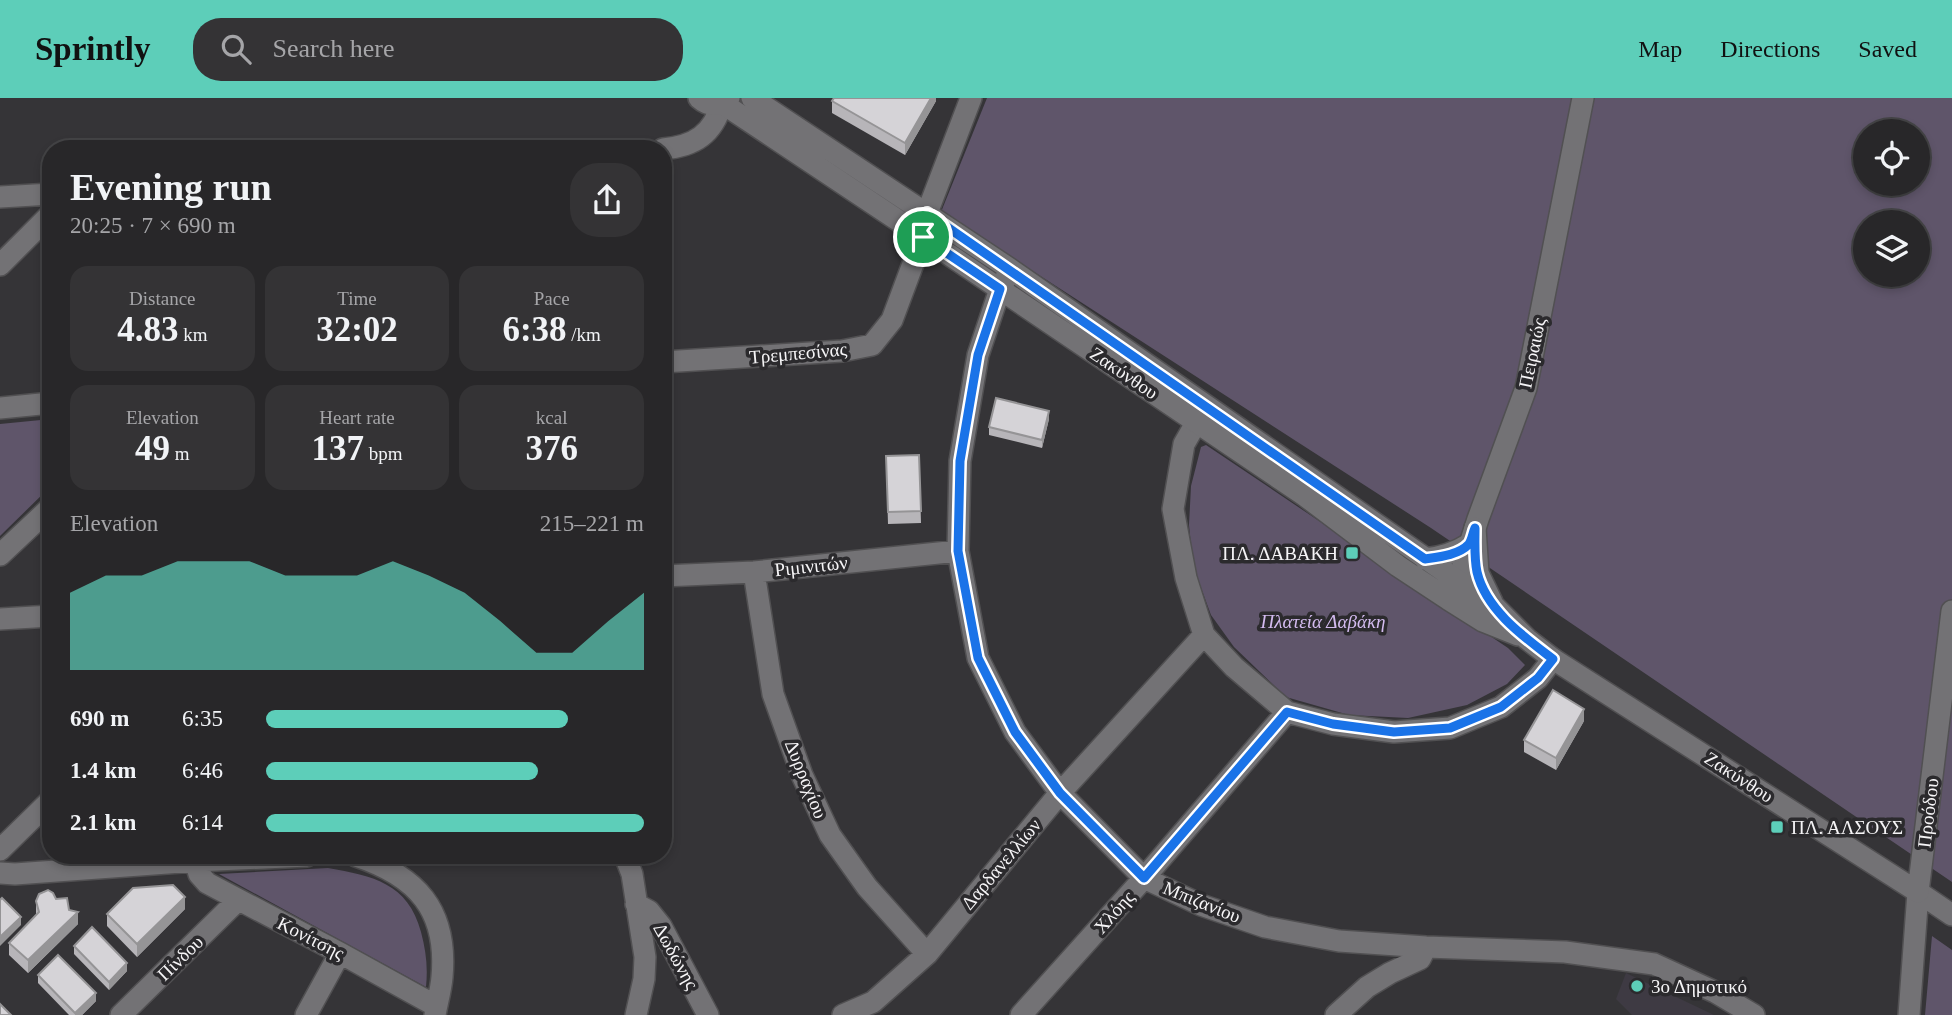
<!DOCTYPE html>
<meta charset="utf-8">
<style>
:root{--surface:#282729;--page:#343335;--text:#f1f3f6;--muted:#a5a5a8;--line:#444446;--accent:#5dceb9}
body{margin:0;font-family:"Times New Roman",serif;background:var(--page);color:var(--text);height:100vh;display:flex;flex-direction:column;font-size:26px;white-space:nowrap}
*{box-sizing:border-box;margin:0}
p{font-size:23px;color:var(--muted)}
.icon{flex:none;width:38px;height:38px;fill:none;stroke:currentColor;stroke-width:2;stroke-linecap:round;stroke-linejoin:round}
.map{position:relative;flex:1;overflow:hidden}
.side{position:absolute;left:42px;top:42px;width:630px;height:724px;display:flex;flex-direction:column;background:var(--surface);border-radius:28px;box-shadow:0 4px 10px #0003,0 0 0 2px var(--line)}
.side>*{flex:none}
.tools{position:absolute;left:1853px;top:21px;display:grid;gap:14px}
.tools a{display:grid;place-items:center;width:77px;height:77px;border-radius:50%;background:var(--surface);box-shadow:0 4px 10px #0003,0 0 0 2px var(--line);font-size:35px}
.pin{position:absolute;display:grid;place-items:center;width:60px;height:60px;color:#fff;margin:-30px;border:4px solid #fff;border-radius:50%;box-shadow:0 2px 7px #0007}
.round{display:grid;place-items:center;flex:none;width:74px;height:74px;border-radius:28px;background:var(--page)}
.summary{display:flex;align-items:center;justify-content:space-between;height:119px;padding:0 28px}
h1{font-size:38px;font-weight:700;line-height:52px}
.stats{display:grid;grid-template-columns:repeat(3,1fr);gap:10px;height:119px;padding:7px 28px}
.stats div{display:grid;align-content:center;border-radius:18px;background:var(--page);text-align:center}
.stats b{font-size:35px;font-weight:700}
.stats small{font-size:19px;font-weight:400}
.stats p{font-size:19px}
.chart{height:196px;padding:14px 28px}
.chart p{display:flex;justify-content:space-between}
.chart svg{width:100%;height:126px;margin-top:7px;fill:var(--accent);opacity:.7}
ul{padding:0 28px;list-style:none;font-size:23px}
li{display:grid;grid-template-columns:112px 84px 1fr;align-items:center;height:52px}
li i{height:18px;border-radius:9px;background:var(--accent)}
header{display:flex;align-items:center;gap:42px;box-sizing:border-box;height:98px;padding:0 35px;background:var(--accent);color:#111}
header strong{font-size:33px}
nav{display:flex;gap:38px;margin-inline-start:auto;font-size:24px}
.search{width:490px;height:63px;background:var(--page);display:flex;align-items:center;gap:18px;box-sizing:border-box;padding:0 24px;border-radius:28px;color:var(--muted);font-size:26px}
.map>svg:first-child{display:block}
</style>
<header>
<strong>Sprintly</strong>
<div class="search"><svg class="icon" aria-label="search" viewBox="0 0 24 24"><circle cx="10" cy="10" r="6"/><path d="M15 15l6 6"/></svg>Search here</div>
<nav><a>Map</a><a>Directions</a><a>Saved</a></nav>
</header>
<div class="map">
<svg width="1952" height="917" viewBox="0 0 1952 917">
<rect width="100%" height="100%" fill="#353437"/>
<path fill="#3e3a43" d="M 1626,875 L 1714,917 L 1632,917 L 1616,901 Z"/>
<path fill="#5f556a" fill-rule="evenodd" d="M 987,0 L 1952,0 L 1952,784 L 1431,430 L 941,114 ZM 1866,33 L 1918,33 L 1918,86 L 1866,86 ZM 1866,124 L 1918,124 L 1918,177 L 1866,177 Z
M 51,321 L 51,388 L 0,438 L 0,326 Z
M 1206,347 L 1508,550 L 1525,567 L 1507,586 L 1467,607 L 1408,620 L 1349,617 L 1286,599 L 1234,549 L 1211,517 L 1193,468 L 1189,427 L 1191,388 L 1201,349 Z
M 328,770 C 373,778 408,785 421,834 C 426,853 428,869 426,889 L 219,776 Z
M 1932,838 L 1952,852 L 1952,917 L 1925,917 Z"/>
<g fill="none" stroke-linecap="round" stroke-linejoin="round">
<g stroke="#515052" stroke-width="24">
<path id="minor" d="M 663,51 C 695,48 713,36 722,5
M 0,99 L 51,96
M 0,167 L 51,116
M 1008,176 L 1000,191 L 978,257 L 960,363 L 958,453 L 978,560 L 1015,634 L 1060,695 L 1144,780 L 1201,807 L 1265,829 L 1339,843 L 1426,849 L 1565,854 L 1654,866 L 1715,894 L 1754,917
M 663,264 L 842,253 L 872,247 L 892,222 L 923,139 L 927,115 L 971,0
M 0,310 L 51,305
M 1196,325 L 1184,346 L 1173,411 L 1186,480 L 1204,537 L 1234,569 L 1287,614 L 1333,626 L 1394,634 L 1450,630 L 1501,609 L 1538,580 L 1553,561
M 0,457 L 51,409
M 754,474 L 773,596 L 802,677 L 830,737 L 867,789 L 927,856
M 663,478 L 754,474 L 958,453
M 1450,496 L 1458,483 L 1478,421 L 1526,290 L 1583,0
M 0,521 L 51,518
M 0,752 L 51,702
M 356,758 C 417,778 448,812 442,879 C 441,892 437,905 435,917
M 625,758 L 632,776 L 645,859 L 644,881 L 636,917
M 195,763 L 199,776 L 207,785 L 340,855 L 436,908
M 0,775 L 15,776 L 195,763 L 307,758
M 636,806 L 649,813 L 661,828 L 708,917
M 121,917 L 238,802
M 306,917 L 340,855
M 843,917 L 873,904 L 927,856 L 1060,695 L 1204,537
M 1021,917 L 1144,780 L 1287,614
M 1336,917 L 1367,889 L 1390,875 L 1420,861 L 1426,849
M 1909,917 L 1918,794 L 1952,817"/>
</g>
<g stroke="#515052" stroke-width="24">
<path id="tertiary" d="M 699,0 C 709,9 719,8 729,0
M 752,0 L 1010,171 L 1458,483 L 1495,509 L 1527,541 L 1553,561 L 1918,794 L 1952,513
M 722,5 L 923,139 L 1304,397 L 1398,468 L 1448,501 L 1483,523 L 1518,537
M 1475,430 L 1478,475 L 1492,504
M 1425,461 C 1442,459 1455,455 1469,446"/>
</g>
<use href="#minor" stroke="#737275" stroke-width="21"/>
<use href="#tertiary" stroke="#737275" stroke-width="21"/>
</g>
<path fill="#b7b5b9" d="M 936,0 L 936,3 L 905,57 L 832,15 L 832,3 Z
M 1049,321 L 1042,350 L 989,337 L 989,329 Z
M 919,357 L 921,425 L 888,426 L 886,358 Z
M 1584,623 L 1556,672 L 1524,654 L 1524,642 Z
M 56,801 L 69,812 L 78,826 L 28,875 L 9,857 L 9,845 L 36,817 L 36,803 Z
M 185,811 L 137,859 L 107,828 L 107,816 Z
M 74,848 L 127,873 L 109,892 L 74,856 Z
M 38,877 L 96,903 L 82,917 L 69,917 L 38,885 Z"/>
<path fill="#959496" d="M 931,0 L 936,0 L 936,3 L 905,57 L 905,45 Z
M 1049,313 L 1049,321 L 1042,350 L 1042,342 Z
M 1584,611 L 1584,623 L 1556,672 L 1556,660 Z
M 185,799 L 185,811 L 137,859 L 137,846 Z
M 78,814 L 78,826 L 28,875 L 28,862 Z
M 21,819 L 21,827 L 0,848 L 0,839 Z
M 127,865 L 127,873 L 109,892 L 109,884 Z
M 96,895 L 96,903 L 82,917 L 75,917 L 75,915 Z"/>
<path fill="#d5d3d7" stroke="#959496" stroke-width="2" d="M 834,0 L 931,0 L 905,45 L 832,3 Z
M 996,300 L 1049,313 L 1042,342 L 989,329 Z
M 919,357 L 921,413 L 888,414 L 886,358 Z
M 1553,592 L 1584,611 L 1556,660 L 1524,642 Z
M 173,787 L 185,799 L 137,846 L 107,816 L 133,790 Z
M 48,792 L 53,795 L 56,801 L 67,800 L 69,812 L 78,814 L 28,862 L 9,845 L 39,814 L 36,803 L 39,796 Z
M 2,800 L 21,819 L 0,839 L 0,802 Z
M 92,829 L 127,865 L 109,884 L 74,848 Z
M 58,857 L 96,895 L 75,915 L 38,877 Z
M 0,906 L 11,917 L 0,917 Z"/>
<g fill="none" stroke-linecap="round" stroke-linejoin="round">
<g stroke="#fff" stroke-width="14">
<path id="route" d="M 927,115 L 1425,461 C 1439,459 1459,457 1469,446 C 1472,442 1473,434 1475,430 C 1475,444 1474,460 1477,474 C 1486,512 1524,539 1553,561 L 1538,580 L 1501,609 L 1450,630 L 1394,634 L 1333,626 L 1287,614 L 1144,780 L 1060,695 L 1015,634 L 978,560 L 958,453 L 960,363 L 978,257 L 1000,191 L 923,139 Z"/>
</g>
<use href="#route" stroke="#1a73e8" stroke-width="9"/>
</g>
<g fill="#5dceb9" stroke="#2b2a2d" stroke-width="2.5">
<rect x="1345" y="448" width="14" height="14" rx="3.5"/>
<rect x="1770" y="722" width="14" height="14" rx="3.5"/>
<circle cx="1637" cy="888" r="7"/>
</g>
<g text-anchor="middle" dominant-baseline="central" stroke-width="7" stroke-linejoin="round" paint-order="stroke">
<g font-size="19" fill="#f5f4f6" stroke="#2b2a2d">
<text transform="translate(798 255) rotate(-5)">Τρεμπεσίνας</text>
<text transform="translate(1532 255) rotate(-78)">Πειραιώς</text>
<text transform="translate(1124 275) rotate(34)">Ζακύνθου</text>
<text transform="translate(811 468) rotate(-6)">Ριμινιτών</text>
<text transform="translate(1739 679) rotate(33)">Ζακύνθου</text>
<text transform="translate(806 681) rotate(68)">Δυρραχίου</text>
<text transform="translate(1928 715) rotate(-83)">Προόδου</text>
<text transform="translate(1001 766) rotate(-50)">Δαρδανελλίων</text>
<text transform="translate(1202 804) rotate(22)">Μπιζανίου</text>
<text transform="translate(1114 814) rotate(-48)">Χλόης</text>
<text transform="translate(311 840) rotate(27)">Κονίτσης</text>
<text transform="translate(676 858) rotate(61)">Δωδώνης</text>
<text transform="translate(180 860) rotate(-44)">Πίνδου</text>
</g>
<g font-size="19" fill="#f5f4f6" stroke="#2b2a2d" text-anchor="start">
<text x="1338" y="455" text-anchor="end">ΠΛ. ΔΑΒΑΚΗ</text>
<text x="1791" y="729">ΠΛ. ΑΛΣΟΥΣ</text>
<text x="1651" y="888">3ο Δημοτικό</text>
</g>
<g font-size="19" font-style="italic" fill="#d3bbef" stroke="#2b2a2d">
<text x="1323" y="523">Πλατεία Δαβάκη</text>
</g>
</g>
</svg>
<div class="tools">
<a><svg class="icon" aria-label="locate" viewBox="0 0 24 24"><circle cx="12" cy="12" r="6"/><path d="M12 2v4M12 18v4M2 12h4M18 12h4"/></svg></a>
<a><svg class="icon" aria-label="layers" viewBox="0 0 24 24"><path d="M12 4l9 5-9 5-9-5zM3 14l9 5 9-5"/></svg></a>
</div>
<div class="pin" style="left:923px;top:139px;background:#1e9e55"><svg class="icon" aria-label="arrive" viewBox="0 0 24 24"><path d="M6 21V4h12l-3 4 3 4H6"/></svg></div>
<section class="side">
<div class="summary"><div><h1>Evening run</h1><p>20:25 · 7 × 690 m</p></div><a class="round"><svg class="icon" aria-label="share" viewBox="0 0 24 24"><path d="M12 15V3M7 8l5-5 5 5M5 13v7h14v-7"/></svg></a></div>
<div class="stats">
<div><p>Distance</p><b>4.83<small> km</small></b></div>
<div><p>Time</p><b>32:02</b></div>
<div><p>Pace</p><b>6:38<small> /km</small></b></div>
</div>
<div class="stats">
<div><p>Elevation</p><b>49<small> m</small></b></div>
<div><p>Heart rate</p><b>137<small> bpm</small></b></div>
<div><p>kcal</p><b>376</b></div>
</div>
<div class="chart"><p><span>Elevation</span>215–221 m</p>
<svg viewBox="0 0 160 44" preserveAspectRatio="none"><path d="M0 44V17L10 11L20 11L30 6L40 6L50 6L60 11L70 11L80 11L90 6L100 11L110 17L120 27L130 38L140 38L150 27L160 17V44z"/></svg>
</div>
<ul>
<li><b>690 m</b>6:35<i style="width:80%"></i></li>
<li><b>1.4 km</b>6:46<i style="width:72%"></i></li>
<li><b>2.1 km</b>6:14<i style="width:100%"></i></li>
</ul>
</section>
</div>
